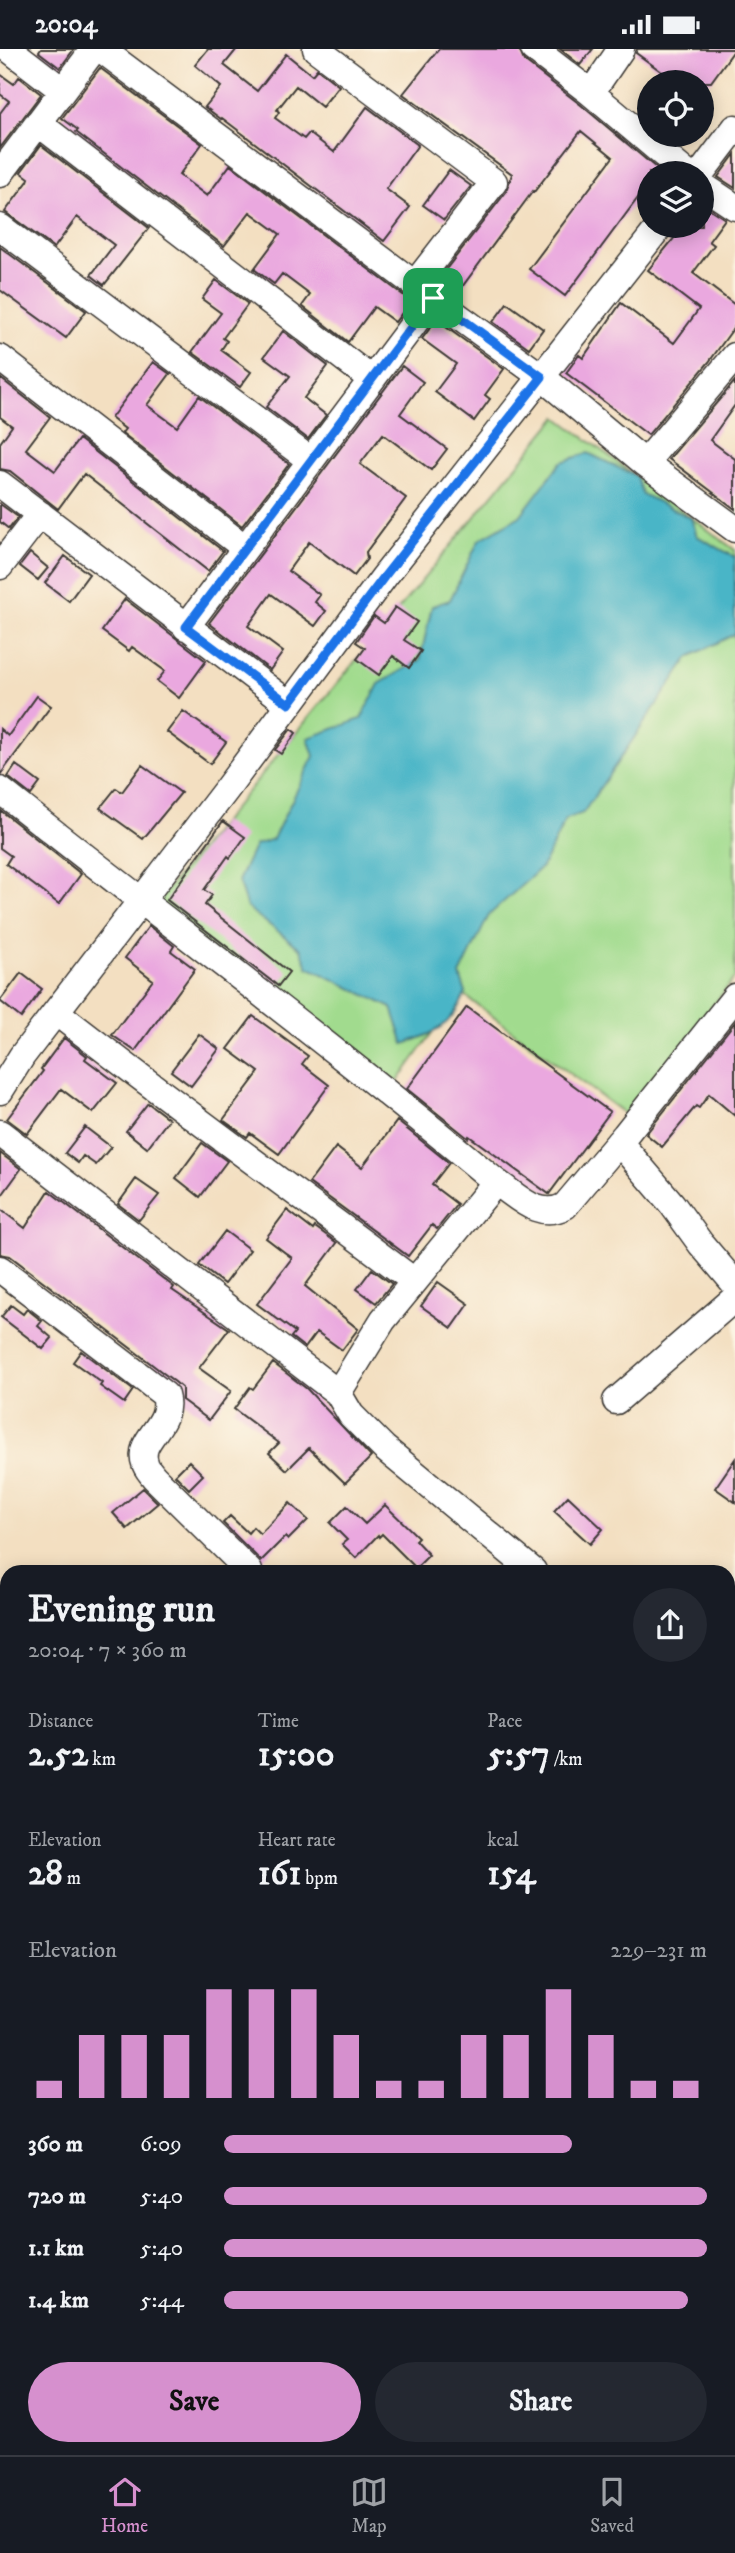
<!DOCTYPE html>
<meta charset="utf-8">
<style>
:root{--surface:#171b24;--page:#242831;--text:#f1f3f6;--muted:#9ea1a6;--line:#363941;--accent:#d690ce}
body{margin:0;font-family:"IM FELL DW Pica",serif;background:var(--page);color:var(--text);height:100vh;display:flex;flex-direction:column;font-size:26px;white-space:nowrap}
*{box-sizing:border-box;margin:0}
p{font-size:23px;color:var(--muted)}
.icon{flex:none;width:38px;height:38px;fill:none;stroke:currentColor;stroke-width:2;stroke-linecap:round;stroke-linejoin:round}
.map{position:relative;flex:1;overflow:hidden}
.details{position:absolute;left:0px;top:1516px;width:735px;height:891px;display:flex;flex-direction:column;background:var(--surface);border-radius:21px 21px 0 0;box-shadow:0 4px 18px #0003}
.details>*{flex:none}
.tools{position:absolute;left:637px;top:21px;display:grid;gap:14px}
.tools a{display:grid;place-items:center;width:77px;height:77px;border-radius:50%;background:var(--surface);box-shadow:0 4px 18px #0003;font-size:35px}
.pin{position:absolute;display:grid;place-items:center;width:60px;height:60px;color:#fff;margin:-30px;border-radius:14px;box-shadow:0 4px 10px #0006}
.round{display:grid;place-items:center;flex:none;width:74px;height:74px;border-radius:37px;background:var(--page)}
.overview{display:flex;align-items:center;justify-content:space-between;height:119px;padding:0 28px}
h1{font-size:38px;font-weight:700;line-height:52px}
.figures{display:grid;grid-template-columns:repeat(3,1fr);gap:10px;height:119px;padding:7px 28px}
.figures div{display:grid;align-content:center}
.figures b{font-size:35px;font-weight:700}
.figures small{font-size:19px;font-weight:400}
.figures p{font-size:19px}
.chart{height:196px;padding:14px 28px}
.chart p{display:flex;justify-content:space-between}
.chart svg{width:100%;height:126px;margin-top:7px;stroke:var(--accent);stroke-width:6}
.primary-button{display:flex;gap:14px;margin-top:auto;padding:14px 28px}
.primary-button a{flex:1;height:80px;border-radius:42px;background:var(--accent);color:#111;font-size:28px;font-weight:700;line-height:80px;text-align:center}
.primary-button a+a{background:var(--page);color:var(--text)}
ul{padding:0 28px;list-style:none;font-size:23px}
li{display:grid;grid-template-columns:112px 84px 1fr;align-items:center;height:52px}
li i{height:18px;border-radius:9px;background:var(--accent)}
.status{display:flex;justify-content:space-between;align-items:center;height:49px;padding:0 35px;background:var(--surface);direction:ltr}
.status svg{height:19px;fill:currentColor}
.tabs{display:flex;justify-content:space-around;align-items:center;height:98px;border-top:2px solid var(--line);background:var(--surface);font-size:19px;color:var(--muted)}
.tabs a{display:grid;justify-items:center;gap:4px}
.tabs .current{color:var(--accent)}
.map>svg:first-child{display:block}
</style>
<div class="status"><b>20:04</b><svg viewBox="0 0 49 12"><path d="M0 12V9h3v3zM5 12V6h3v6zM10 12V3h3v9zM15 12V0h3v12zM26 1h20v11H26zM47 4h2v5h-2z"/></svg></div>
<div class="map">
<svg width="735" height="2406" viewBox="0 0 735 2406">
<rect width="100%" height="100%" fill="#fcf5e5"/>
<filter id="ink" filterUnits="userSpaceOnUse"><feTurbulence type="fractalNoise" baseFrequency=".0143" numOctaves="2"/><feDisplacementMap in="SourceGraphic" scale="14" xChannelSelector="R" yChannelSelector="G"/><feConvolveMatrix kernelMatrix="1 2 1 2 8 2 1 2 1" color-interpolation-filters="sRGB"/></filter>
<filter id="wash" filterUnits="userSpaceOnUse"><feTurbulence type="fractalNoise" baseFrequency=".00686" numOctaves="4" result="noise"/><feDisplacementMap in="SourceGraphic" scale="28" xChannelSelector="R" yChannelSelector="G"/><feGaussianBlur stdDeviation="1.57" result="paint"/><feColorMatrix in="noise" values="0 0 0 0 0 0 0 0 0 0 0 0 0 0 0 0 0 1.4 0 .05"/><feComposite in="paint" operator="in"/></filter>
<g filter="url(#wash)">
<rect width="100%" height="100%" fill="#f3dfc1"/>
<path fill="#a1db8e" stroke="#5e7c55" stroke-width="2" d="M 557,368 L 735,501 L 735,928 L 629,1068 L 461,944 L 394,1038 L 154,856 Z"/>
<path fill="#4ab5c7" stroke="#336872" stroke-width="2" d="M 588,404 L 636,427 L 642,445 L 691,469 L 697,487 L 735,508 L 735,585 L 689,608 L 583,764 L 566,770 L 542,818 L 489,866 L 460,926 L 466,944 C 450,977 439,983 404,995 L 392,959 L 308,918 L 301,900 L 247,859 L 238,832 L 255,796 L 273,790 L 314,707 L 308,689 L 361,670 L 379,635 L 420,611 L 432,557 L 450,551 L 479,491 L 520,467 L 561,413 Z"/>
<g id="blocks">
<path fill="#eaa8df" d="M 41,0 L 74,0 L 60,19 L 39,3 Z
M 208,0 L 237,0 L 224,16 L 257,42 L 286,5 L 312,26 L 317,20 L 339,37 L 322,58 L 296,37 L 277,61 L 279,63 L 275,69 L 304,90 L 309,84 L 334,103 L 367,58 L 418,96 L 386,140 L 410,158 L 384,192 L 222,69 L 221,70 L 205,58 L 221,38 L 195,16 Z
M 439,0 L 519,0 L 524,12 L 581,56 L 662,124 L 649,124 L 649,134 L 565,247 L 529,220 L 613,108 L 581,82 L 534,143 L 533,142 L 456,246 L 437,232 L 506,143 L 512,125 L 403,45 Z
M 560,0 L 593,0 L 580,16 Z
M 637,0 L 735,0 L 711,33 L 669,33 L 660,26 L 662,23 L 636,4 Z
M 100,19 L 202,95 L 179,126 L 207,147 L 230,116 L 411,252 L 395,273 L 374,258 L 348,293 L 302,257 L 310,246 L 282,225 L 274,235 L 254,220 L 280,185 L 250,163 L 224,197 L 76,83 L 78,81 L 62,69 Z
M 0,25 L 14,35 L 19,28 L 41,45 L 0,99 L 0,64 L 9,52 L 0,45 Z
M 41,96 L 149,179 L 104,236 L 91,226 L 114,196 L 77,168 L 54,199 L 5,163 L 28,132 L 29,129 L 21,123 Z
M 735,105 L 735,139 L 718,128 Z
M 449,121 L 471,137 L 444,171 L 423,156 Z
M 702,155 L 725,170 L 709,192 L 714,196 L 693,224 L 735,256 L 735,277 L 709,313 L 648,386 L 566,324 L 579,306 L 583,309 L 621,254 L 674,294 L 699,260 L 648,221 L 684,177 L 702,177 Z
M 0,198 L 86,262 L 66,289 L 0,241 Z
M 216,231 L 248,255 L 223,289 L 227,292 L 221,301 L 251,323 L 240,338 L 192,303 L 221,264 L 202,250 Z
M 507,254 L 543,280 L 529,299 L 493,273 Z
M 436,271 L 504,320 L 485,346 L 490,350 L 474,372 L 435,343 L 456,315 L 422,290 Z
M 283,282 L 328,317 L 304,349 L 326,366 L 308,390 L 266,358 L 290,327 L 264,308 Z
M 153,313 L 170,325 L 147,356 L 177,378 L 199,347 L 289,415 L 242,477 L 122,384 L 125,380 L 111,369 Z
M 402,317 L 423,333 L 400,365 L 447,400 L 431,421 L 383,385 L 360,415 L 406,449 L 366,503 L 367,510 L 354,527 L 309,493 L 288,522 L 320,546 L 315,553 L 326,562 L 315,577 L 271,545 L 248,577 L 283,603 L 270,621 L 209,574 Z
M 0,329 L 50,368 L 26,400 L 55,422 L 79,390 L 223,502 L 208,522 L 84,425 L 58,460 L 10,422 L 0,420 L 0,394 L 12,377 L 0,368 Z
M 735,332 L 735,356 L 710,391 L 735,410 L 735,460 L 669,410 Z
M 0,455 L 18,468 L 9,480 L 0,473 Z
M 30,504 L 48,519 L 38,531 L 20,517 Z
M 65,507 L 89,525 L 69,552 L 45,534 Z
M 125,550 L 206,612 L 179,649 L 157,632 L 165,622 L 132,598 L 129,602 L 102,582 Z
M 395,558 L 417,573 L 404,591 L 421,602 L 409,619 L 393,607 L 379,626 L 357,610 L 365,599 L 356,593 L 374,567 L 384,574 Z
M 37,647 L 51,657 L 0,726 L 0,680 L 8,687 Z
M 183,662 L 226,693 L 210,715 L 167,683 Z
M 291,680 L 296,684 L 281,705 L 275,701 Z
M 16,716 L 40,734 L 31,746 L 8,728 Z
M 142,716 L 181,744 L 143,790 L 100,759 L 116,739 L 122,743 Z
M 0,761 L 81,825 L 59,855 L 6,815 L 11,807 L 0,799 Z
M 223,772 L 245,788 L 230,809 L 228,807 L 204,841 L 212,846 L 205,856 L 289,923 L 278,937 L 167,851 Z
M 149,877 L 174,897 L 171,902 L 195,920 L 135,1002 L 112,986 L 153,931 L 125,909 Z
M 21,924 L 42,940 L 21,969 L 0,952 Z
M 467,958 L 610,1063 L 549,1145 L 469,1087 L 468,1089 L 407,1040 Z
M 253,967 L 308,1007 L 302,1015 L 329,1036 L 279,1105 L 250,1084 L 247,1088 L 223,1071 L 259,1023 L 228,1000 Z
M 735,973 L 735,1067 L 709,1045 L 699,1059 L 696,1057 L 662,1098 L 646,1085 Z
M 199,985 L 219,1000 L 191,1037 L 171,1022 Z
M 64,989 L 87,1007 L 85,1010 L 117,1034 L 93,1064 L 61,1040 L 27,1085 L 7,1070 L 43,1022 L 41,1020 Z
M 148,1054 L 169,1070 L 147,1099 L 126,1082 Z
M 397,1072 L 449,1114 L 432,1136 L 457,1155 L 437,1180 L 432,1176 L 408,1207 L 309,1134 L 336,1098 L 362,1118 Z
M 85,1078 L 111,1098 L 96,1116 L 83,1107 L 78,1114 L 65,1104 Z
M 202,1094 L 227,1112 L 200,1148 L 176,1129 Z
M 0,1104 L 21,1120 L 0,1149 Z
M 136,1130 L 159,1146 L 139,1171 L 118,1155 Z
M 49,1142 L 174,1238 L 172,1241 L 229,1280 L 199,1319 L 231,1342 L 209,1371 L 182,1351 L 182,1339 L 175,1333 L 10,1207 L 0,1205 L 0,1160 L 25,1179 Z
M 287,1161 L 313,1181 L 315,1178 L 337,1194 L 305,1237 L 358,1280 L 342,1301 L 317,1283 L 305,1299 L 291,1288 L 295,1283 L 257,1255 L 292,1209 L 266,1189 Z
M 225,1182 L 250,1201 L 224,1235 L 199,1216 Z
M 372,1220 L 392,1235 L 376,1254 L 357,1240 Z
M 438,1233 L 469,1255 L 452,1279 L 421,1257 Z
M 11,1256 L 23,1265 L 27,1260 L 42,1272 L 38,1277 L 52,1289 L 43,1300 L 1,1268 Z
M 81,1302 L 133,1341 L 124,1354 L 100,1337 L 102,1334 L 73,1313 Z
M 273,1314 L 307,1340 L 371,1408 L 345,1434 L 309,1399 L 287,1421 L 269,1404 L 279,1394 L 234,1360 L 250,1338 L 253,1340 Z
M 735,1410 L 735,1453 L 715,1439 Z
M 189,1412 L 203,1426 L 189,1440 L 175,1426 Z
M 143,1439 L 158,1454 L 127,1480 L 113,1464 Z
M 568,1447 L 603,1480 L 590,1495 L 554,1462 Z
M 290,1454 L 308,1471 L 288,1491 L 285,1488 L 261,1512 L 223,1474 L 230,1467 L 248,1484 L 253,1478 L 260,1485 Z
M 385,1456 L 418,1488 L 415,1491 L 429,1506 L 416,1519 L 382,1485 L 379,1488 L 378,1486 L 356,1509 L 342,1495 L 347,1491 L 330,1474 L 347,1457 L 365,1475 Z"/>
</g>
</g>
<g filter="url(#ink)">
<use href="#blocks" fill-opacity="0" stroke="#3c3935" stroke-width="2"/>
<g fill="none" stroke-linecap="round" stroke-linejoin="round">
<g stroke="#3c3935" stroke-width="29">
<path id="minor" d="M 9,0 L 62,41
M 101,0 L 433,249
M 316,0 L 494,133 L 415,235
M 534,0 L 591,44 L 686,124
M 591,44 L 621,0
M 38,74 L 371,330
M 701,124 L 735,79
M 0,125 L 94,0
M 702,136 L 735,158
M 0,178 L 310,411
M 735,307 L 645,414 L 735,480
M 0,309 L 245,499
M 0,435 L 289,655
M 0,517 L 40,465
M 186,578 L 433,249 L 542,328 L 645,414
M 0,741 C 165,872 335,998 496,1133
M 56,963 C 173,1055 295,1142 414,1232
M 0,1042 L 22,1007 L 226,741 L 384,528 L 660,177
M 0,1084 L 338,1344 L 351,1366 L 384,1399 L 533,1522
M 619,1093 L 672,1155 L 701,1195 L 735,1235
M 0,1220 L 165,1346 C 174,1377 136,1389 145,1414 C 146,1419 151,1424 154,1428 L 249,1522
M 338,1344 L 383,1271 L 496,1133 C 519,1148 538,1171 565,1157 L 625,1086 L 735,948
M 616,1352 L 735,1249
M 0,1560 L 7,1550
M 728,1636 L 735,1643
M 728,1861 L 735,1850
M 0,1927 L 7,1918
M 728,2078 L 735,2068
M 0,2243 L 7,2248
M 0,2327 L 7,2321
M 728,2331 L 735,2337
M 154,2399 L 163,2406
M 660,2399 L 670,2406
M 314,2406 L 320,2399"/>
</g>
<use href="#minor" stroke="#fff" stroke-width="26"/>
</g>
</g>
<g fill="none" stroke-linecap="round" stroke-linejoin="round" filter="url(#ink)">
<g stroke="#fff" stroke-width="14">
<path id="route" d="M 433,249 L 542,328 L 384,528 L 289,655 L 186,578 Z"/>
</g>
<use href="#route" stroke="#1a73e8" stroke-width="9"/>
</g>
</svg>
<div class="tools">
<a><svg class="icon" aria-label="locate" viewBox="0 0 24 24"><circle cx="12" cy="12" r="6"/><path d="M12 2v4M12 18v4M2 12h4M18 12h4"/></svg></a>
<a><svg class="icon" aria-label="layers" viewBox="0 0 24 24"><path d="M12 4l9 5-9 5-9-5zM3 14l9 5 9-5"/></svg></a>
</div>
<div class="pin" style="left:433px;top:249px;background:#1e9e55"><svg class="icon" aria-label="arrive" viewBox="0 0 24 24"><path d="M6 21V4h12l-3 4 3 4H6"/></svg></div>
<section class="details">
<div class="overview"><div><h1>Evening run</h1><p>20:04 · 7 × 360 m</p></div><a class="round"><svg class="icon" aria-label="share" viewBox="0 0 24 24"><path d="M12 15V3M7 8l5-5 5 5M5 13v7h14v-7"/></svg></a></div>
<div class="figures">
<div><p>Distance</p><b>2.52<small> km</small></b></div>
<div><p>Time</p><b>15:00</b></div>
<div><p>Pace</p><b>5:57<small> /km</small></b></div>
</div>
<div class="figures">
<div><p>Elevation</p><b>28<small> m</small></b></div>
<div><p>Heart rate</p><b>161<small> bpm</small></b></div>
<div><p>kcal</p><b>154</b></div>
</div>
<div class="chart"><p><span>Elevation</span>229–231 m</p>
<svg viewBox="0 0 160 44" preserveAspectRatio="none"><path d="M5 44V38M15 44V22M25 44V22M35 44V22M45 44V6M55 44V6M65 44V6M75 44V22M85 44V38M95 44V38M105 44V22M115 44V22M125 44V6M135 44V22M145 44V38M155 44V38"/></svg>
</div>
<ul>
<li><b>360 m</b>6:09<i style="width:72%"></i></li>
<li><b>720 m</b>5:40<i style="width:100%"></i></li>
<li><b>1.1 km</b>5:40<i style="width:100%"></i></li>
<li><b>1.4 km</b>5:44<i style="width:96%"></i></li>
</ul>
<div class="primary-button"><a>Save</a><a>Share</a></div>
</section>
</div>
<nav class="tabs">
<a class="current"><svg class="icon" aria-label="home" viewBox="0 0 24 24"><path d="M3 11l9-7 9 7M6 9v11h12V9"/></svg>Home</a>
<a><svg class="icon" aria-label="map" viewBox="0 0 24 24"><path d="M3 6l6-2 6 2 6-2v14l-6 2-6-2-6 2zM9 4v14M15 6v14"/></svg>Map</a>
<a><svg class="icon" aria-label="saved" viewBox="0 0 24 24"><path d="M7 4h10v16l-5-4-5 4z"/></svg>Saved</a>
</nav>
